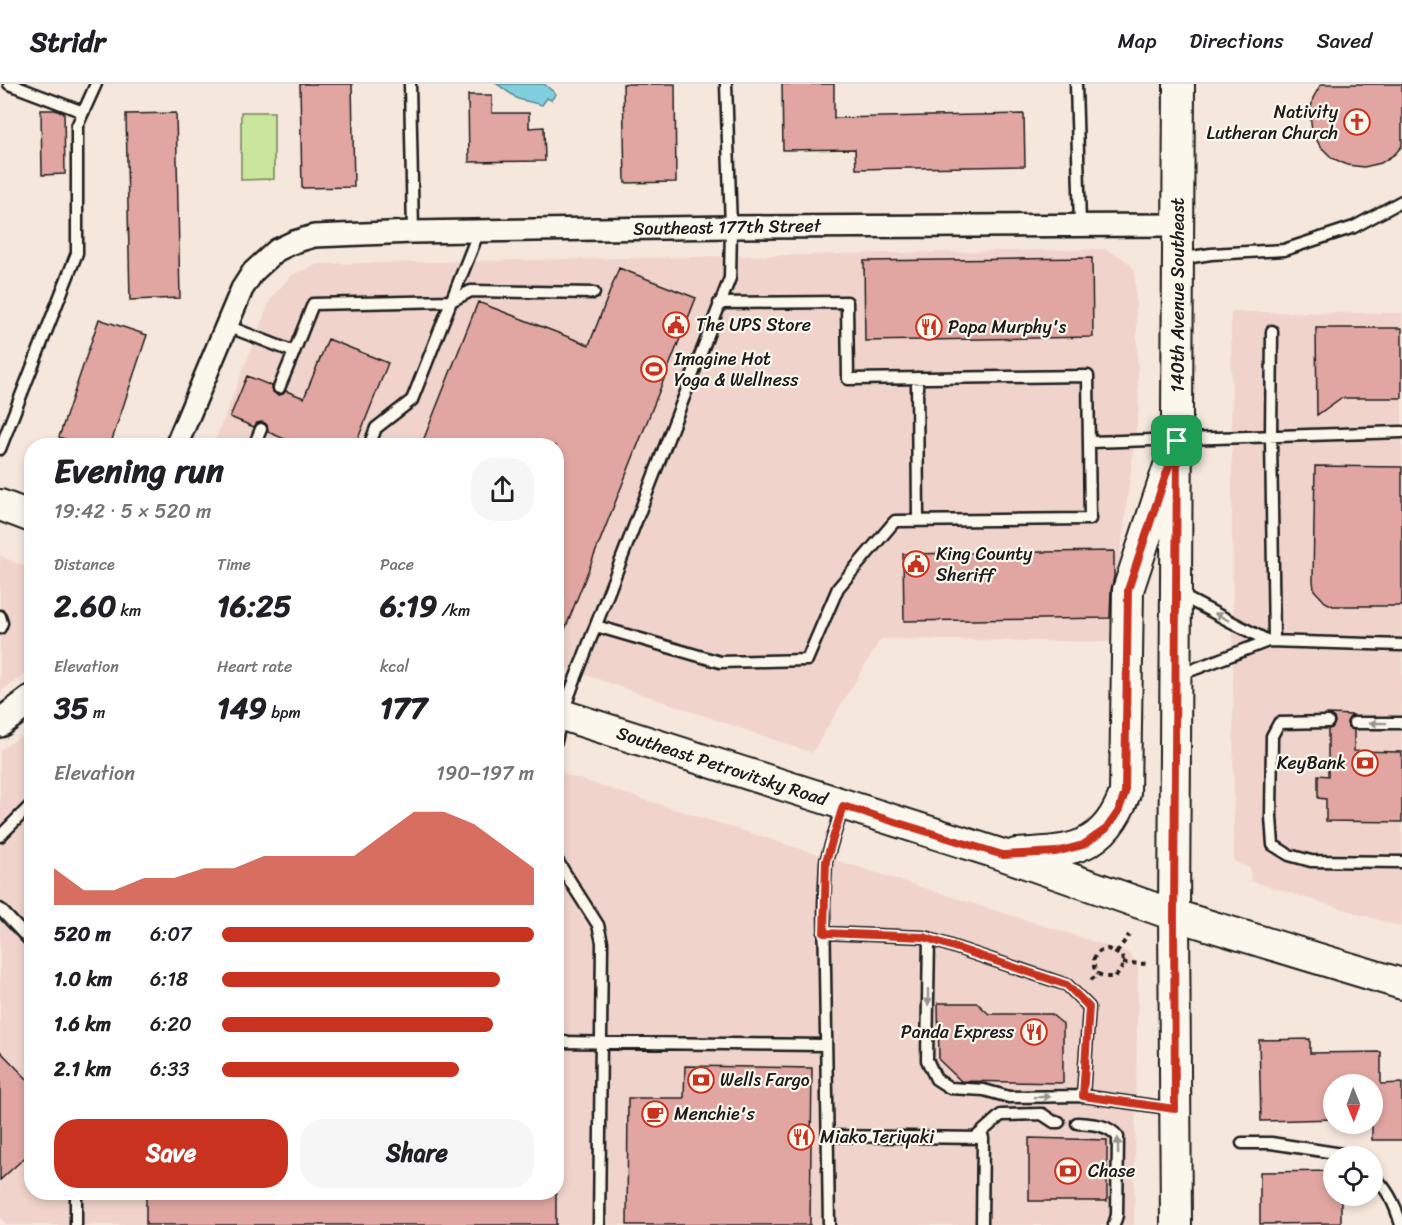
<!DOCTYPE html>
<meta charset="utf-8">
<style>
:root{--surface:#fff;--page:#f6f6f6;--text:#202124;--muted:#757577;--line:#e0e0e0;--accent:#c8321e}
body{margin:0;font-family:Sriracha,sans-serif;background:var(--page);color:var(--text);height:100vh;display:flex;flex-direction:column;font-size:22px;white-space:nowrap}
*{box-sizing:border-box;margin:0}
p{font-size:20px;color:var(--muted)}
.icon{flex:none;width:33px;height:33px;fill:none;stroke:currentColor;stroke-width:2;stroke-linecap:round;stroke-linejoin:round}
.map{position:relative;flex:1;overflow:hidden}
.side{position:absolute;left:24px;top:354px;width:540px;height:762px;display:flex;flex-direction:column;background:var(--surface);border-radius:24px;box-shadow:0 3px 9px #0003}
.side>*{flex:none}
.needle{width:39px;rotate:179deg}
.buttons{position:absolute;left:1323px;top:990px;display:grid;gap:12px}
.buttons a{display:grid;place-items:center;width:60px;height:60px;border-radius:50%;background:var(--surface);box-shadow:0 3px 9px #0003;font-size:30px}
.pin{position:absolute;display:grid;place-items:center;width:51px;height:51px;color:#fff;margin:-26px;border-radius:12px;box-shadow:0 3px 9px #0006}
.round{display:grid;place-items:center;flex:none;width:63px;height:63px;border-radius:24px;background:var(--page)}
.head{display:flex;align-items:center;justify-content:space-between;height:102px;padding:0 30px}
h1{font-size:33px;font-weight:700;line-height:45px}
.stats{display:grid;grid-template-columns:repeat(3,1fr);gap:9px;height:102px;padding:6px 30px}
.stats div{display:grid;align-content:center}
.stats b{font-size:30px;font-weight:700}
.stats small{font-size:16px;font-weight:400}
.stats p{font-size:16px}
.chart{height:168px;padding:12px 30px}
.chart p{display:flex;justify-content:space-between}
.chart svg{width:100%;height:108px;margin-top:6px;fill:var(--accent);opacity:.7}
.button{display:flex;gap:12px;margin-top:auto;padding:12px 30px}
.button a{flex:1;height:69px;border-radius:24px;background:var(--accent);color:#fff;font-size:24px;font-weight:700;line-height:69px;text-align:center}
.button a+a{background:var(--page);color:var(--text)}
ul{padding:0 30px;list-style:none;font-size:20px}
li{display:grid;grid-template-columns:96px 72px 1fr;align-items:center;height:45px}
li i{height:15px;border-radius:8px;background:var(--accent)}
header{display:flex;align-items:center;gap:36px;box-sizing:border-box;height:84px;padding:0 30px;background:var(--surface);border-bottom:2px solid var(--line)}
header strong{font-size:28px}
nav{display:flex;gap:33px;margin-inline-start:auto;font-size:21px}
.map>svg:first-child{display:block}
</style>
<header>
<strong>Stridr</strong>
<nav><a>Map</a><a>Directions</a><a>Saved</a></nav>
</header>
<div class="map">
<svg width="1402" height="1141" viewBox="0 0 1402 1141">
<rect width="100%" height="100%" fill="#f6e7dd"/>
<filter id="ink" filterUnits="userSpaceOnUse"><feTurbulence type="fractalNoise" baseFrequency=".0167" numOctaves="2"/><feDisplacementMap in="SourceGraphic" scale="12" xChannelSelector="R" yChannelSelector="G"/><feConvolveMatrix kernelMatrix="1 2 1 2 8 2 1 2 1" color-interpolation-filters="sRGB"/></filter>
<g filter="url(#ink)">
<path fill="#f0d4cb" d="M 1105,165 L 1120,172 L 1130,180 L 1135,187 L 1139,324 L 1116,505 L 1115,558 L 881,555 L 812,669 L 557,581 L 556,362 L 213,362 L 271,214 L 292,191 L 318,180 Z
M 1231,228 L 1402,229 L 1402,843 L 1251,797 L 1250,784 L 1234,777 Z
M 0,472 L 32,485 L 31,581 L 24,591 L 0,608 Z
M 31,646 L 32,1108 L 556,1108 L 557,688 L 1127,868 L 1135,876 L 1138,885 L 1134,1141 L 7,1141 L 0,1134 L 0,666 Z"/>
<path fill="#cae69d" stroke="#73815c" stroke-width="1.5" d="M 241,28 L 274,28 L 274,95 L 241,96 Z"/>
<path fill="#80cfde" stroke="#588790" stroke-width="1.5" d="M 497,0 L 544,0 L 556,10 L 551,16 L 547,14 L 542,21 L 518,15 Z"/>
<path fill="#e1a6a2" stroke="#1c1c1c" stroke-width="1.5" d="M 300,0 L 352,0 L 354,103 L 302,104 Z
M 623,0 L 675,0 L 676,98 L 625,99 Z
M 782,0 L 834,0 L 834,34 L 1024,30 L 1025,82 L 856,85 L 855,65 L 783,66 Z
M 1321,0 L 1402,0 L 1402,62 L 1395,70 L 1381,79 L 1364,83 L 1347,81 L 1332,74 L 1320,62 L 1312,47 L 1310,30 L 1313,14 Z
M 468,11 L 492,11 L 492,29 L 529,29 L 529,44 L 544,43 L 545,77 L 469,78 Z
M 41,26 L 55,26 L 64,29 L 65,90 L 42,91 Z
M 176,29 L 180,214 L 130,216 L 126,30 Z
M 1092,174 L 1093,253 L 865,257 L 864,177 Z
M 619,184 L 696,214 L 558,563 L 556,362 L 421,362 L 478,218 L 589,261 Z
M 99,235 L 147,251 L 110,362 L 83,362 L 59,353 Z
M 1316,244 L 1402,244 L 1402,314 L 1341,314 L 1317,331 Z
M 328,255 L 388,279 L 355,362 L 301,362 L 268,348 L 267,341 L 263,338 L 257,339 L 254,343 L 230,333 L 247,292 L 272,302 L 273,308 L 277,311 L 283,310 L 286,307 L 304,314 Z
M 1315,382 L 1402,383 L 1402,522 L 1333,522 L 1325,518 L 1314,506 L 1313,496 Z
M 1114,467 L 1114,493 L 1111,506 L 1110,534 L 904,537 L 903,470 Z
M 1328,630 L 1354,631 L 1350,633 L 1347,638 L 1348,643 L 1354,646 L 1354,667 L 1402,668 L 1402,738 L 1326,737 L 1326,715 L 1318,714 L 1318,691 L 1328,692 L 1328,645 L 1332,644 L 1335,638 L 1334,634 Z
M 938,919 L 977,919 L 989,930 L 1051,930 L 1063,940 L 1063,999 L 961,997 L 939,976 Z
M 1310,955 L 1310,969 L 1381,968 L 1381,1000 L 1402,999 L 1402,1056 L 1372,1056 L 1372,1000 L 1334,1000 L 1334,1035 L 1261,1037 L 1259,956 Z
M 0,967 L 32,1000 L 32,1067 L 0,1096 Z
M 685,982 L 812,984 L 810,1141 L 627,1141 L 628,1014 L 684,1014 Z
M 1029,1054 L 1107,1056 L 1107,1117 L 1029,1117 Z
M 1334,1087 L 1334,1112 L 1341,1112 L 1341,1139 L 1260,1140 L 1260,1088 Z
M 146,1108 L 556,1108 L 556,1141 L 146,1141 Z"/>
<g fill="none" stroke-linecap="round" stroke-linejoin="round">
<g stroke="#1c1c1c" stroke-width="15">
<path id="service" d="M 9,0 L 83,28
M 410,0 L 413,148
M 1076,0 L 1080,141
M 1179,175 L 1211,170 L 1284,166 L 1354,143 L 1402,117
M 227,242 L 294,268 L 313,220 L 451,217 L 471,207 L 594,209
M 1272,247 L 1271,353 L 1274,557
M 917,294 L 918,437
M 279,304 L 294,268
M 1090,358 L 1402,348
M 254,362 L 261,345
M 369,362 L 376,344 L 412,316 L 479,147
M 0,365 L 77,169 L 77,42 L 96,0
M 1180,511 L 1268,557
M 0,532 L 2,539 L 0,544
M 596,542 L 720,578 L 807,576 L 838,504 L 895,437 L 1090,435 L 1088,292 L 848,295 L 847,218 L 719,219
M 1179,591 L 1268,557 L 1402,561
M 1328,638 L 1279,639 L 1272,652 L 1271,733 L 1273,761 L 1289,771 L 1311,777 L 1402,778
M 1354,639 L 1402,639
M 556,657 L 562,631 L 574,598 L 730,194 L 731,143 L 726,0
M 0,752 L 32,720
M 556,775 L 598,841 L 602,858 L 599,1141
M 0,825 L 32,859
M 824,849 L 924,853 L 1067,901 L 1089,923 L 1083,1012
M 929,854 L 927,976 L 936,995 L 950,1004 L 984,1006 L 1009,1013 L 1083,1012 L 1175,1025
M 556,958 L 826,961
M 1077,1039 C 1092,1040 1108,1040 1118,1053 L 1117,1131 L 1114,1141
M 828,1052 L 983,1054 L 982,1141
M 975,1054 L 1001,1031 L 1042,1030 L 1054,1038 L 1059,1038
M 1242,1059 L 1271,1059 L 1342,1070 L 1346,1072
M 1372,1092 C 1388,1103 1396,1123 1401,1141
M 76,1108 L 76,1141
M 829,1141 L 824,821 L 826,777 L 843,722"/>
</g>
<g stroke="#1c1c1c" stroke-width="26">
<path id="minor" d="M 176,362 L 242,205 L 253,188 L 277,166 L 294,158 L 314,152 L 413,148 L 731,143 L 1179,141"/>
</g>
<g stroke="#1c1c1c" stroke-width="32">
<path id="tertiary" d="M 0,639 L 32,615"/>
</g>
<g stroke="#1c1c1c" stroke-width="34">
<path id="secondary" d="M 0,421 L 32,433
M 556,629 L 1003,771 L 1174,831 L 1402,900
M 1016,770 C 1070,767 1104,767 1125,709 L 1128,506 L 1169,382
M 1176,1141 L 1174,831 L 1179,0"/>
</g>
<path stroke="#1c1c1c" stroke-width="4" stroke-dasharray="4.5 4.5" stroke-linecap="butt" d="M 1117,868 L 1129,851
M 1123,879 L 1149,880
M 1091,896 L 1098,890 L 1106,893 L 1115,893 C 1122,886 1124,881 1122,872 L 1108,865 L 1100,867 L 1094,874 L 1094,883 L 1098,890"/>
<use href="#service" stroke="#fbf7ec" stroke-width="10"/>
<use href="#minor" stroke="#fbf7ec" stroke-width="21"/>
<use href="#tertiary" stroke="#fbf7ec" stroke-width="27"/>
<use href="#secondary" stroke="#fbf7ec" stroke-width="30"/>
</g>
<defs><path id="oneway-solid" d="M-6-.8H1V-3.2L6.5 0L1 3.2V.8H-6Z" transform="scale(1.5)"/></defs>
<g fill="#97948e">
<use href="#oneway-solid" transform="translate(1222 533) rotate(-152)"/>
<use href="#oneway-solid" transform="translate(1378 639) rotate(-179)"/>
<use href="#oneway-solid" transform="translate(928 913) rotate(90)"/>
<use href="#oneway-solid" transform="translate(1042 1013) rotate(-1)"/>
<use href="#oneway-solid" transform="translate(1118 1062) rotate(-91)"/>
</g>
</g>
<g fill="none" stroke-linecap="round" stroke-linejoin="round" filter="url(#ink)">
<g stroke="#fff" stroke-width="12">
<path id="route" d="M 1177,357 L 1174,831 L 1175,1025 L 1083,1012 L 1089,923 L 1067,901 L 924,853 L 824,849 L 826,777 L 843,722 L 1003,771 L 1056,768 L 1083,761 L 1106,745 L 1118,728 L 1125,709 L 1128,506 Z"/>
</g>
<use href="#route" stroke="#c8321e" stroke-width="8"/>
</g>
<defs>
<g id="church-ring" transform="scale(1.35)"><circle r="9.5" fill="#fbf7ec" stroke="#c8321e" stroke-width="1.5"/><path d="M-1.2-6h2.4v3.5h3.3v2.4h-3.3V6h-2.4V-.1h-3.3v-2.4h3.3Z" fill="#c8321e"/></g>
<g id="civic-ring" transform="scale(1.35)"><circle r="9.5" fill="#fbf7ec" stroke="#c8321e" stroke-width="1.5"/><path d="M-.6-6.5H3V-4.5H.6V-3L4-1V1h2V6H-6V1h2V-1L-.6-3ZM-1.2 2.5V6h2.4V2.5Z" fill="#c8321e"/></g>
<g id="restaurant-ring" transform="scale(1.35)"><circle r="9.5" fill="#fbf7ec" stroke="#c8321e" stroke-width="1.5"/><path d="M-5-6h1v4h1v-4h1v4h1v-4h1v5L-1.5 .5V6h-2V.5L-5-1ZM5-6V6H3V1.5H1.5Q1.5-4 5-6Z" fill="#c8321e"/></g>
<g id="stadium-ring" transform="scale(1.35)"><circle r="9.5" fill="#fbf7ec" stroke="#c8321e" stroke-width="1.5"/><path d="M0-5a6.5 5 0 1 0 0 10a6.5 5 0 1 0 0-10ZM-3.5-1.8h7v3.6h-7Z" fill="#c8321e"/></g>
<g id="bank-ring" transform="scale(1.35)"><circle r="9.5" fill="#fbf7ec" stroke="#c8321e" stroke-width="1.5"/><path d="M-6-4H6V4H-6ZM0-2.3a2.3 2.3 0 1 0 0 4.6a2.3 2.3 0 1 0 0-4.6Z" fill="#c8321e"/></g>
<g id="cafe-ring" transform="scale(1.35)"><circle r="9.5" fill="#fbf7ec" stroke="#c8321e" stroke-width="1.5"/><path d="M-5.5-4.5H6V0H3Q3 3.5 0 3.5H-2.5Q-5.5 3.5-5.5 0ZM3-3.2v2h1.7v-2ZM-6 4.5H4V6H-6Z" fill="#c8321e"/></g>
</defs>
<g fill-rule="evenodd">
<use href="#church-ring" x="1357" y="38"/>
<use href="#civic-ring" x="676" y="241"/>
<use href="#restaurant-ring" x="929" y="243"/>
<use href="#stadium-ring" x="654" y="285"/>
<use href="#civic-ring" x="916" y="480"/>
<use href="#bank-ring" x="1365" y="679"/>
<use href="#restaurant-ring" x="1034" y="948"/>
<use href="#bank-ring" x="701" y="996"/>
<use href="#cafe-ring" x="655" y="1030"/>
<use href="#restaurant-ring" x="801" y="1053"/>
<use href="#bank-ring" x="1068" y="1087"/>
</g>
<g text-anchor="middle" dominant-baseline="central" stroke-width="4.5" stroke-linejoin="round" paint-order="stroke">
<g font-size="18" fill="#1c1c1c" stroke="#fbf7ec" text-anchor="start">
<text x="1338" y="28" text-anchor="end">Nativity<tspan x="1338" dy="21">Lutheran Church</tspan></text>
<text x="696" y="241">The UPS Store</text>
<text x="948" y="243">Papa Murphy's</text>
<text x="674" y="275">Imagine Hot<tspan x="674" dy="21">Yoga &amp; Wellness</tspan></text>
<text x="936" y="470">King County<tspan x="936" dy="21">Sheriff</tspan></text>
<text x="1346" y="679" text-anchor="end">KeyBank</text>
<text x="1014" y="948" text-anchor="end">Panda Express</text>
<text x="720" y="996">Wells Fargo</text>
<text x="674" y="1030">Menchie's</text>
<text x="820" y="1053">Miako Teriyaki</text>
<text x="1088" y="1087">Chase</text>
</g>
<g font-size="18" fill="#1c1c1c" stroke="#fbf7ec">
<text transform="translate(727 143) rotate(-1)">Southeast 177th Street</text>
<text transform="translate(1178 211) rotate(-90)">140th Avenue Southeast</text>
<text transform="translate(722 682) rotate(18)">Southeast Petrovitsky Road</text>
</g>
</g>
</svg>
<div class="buttons">
<a><svg class="needle" viewBox="-14 -14 28 28"><path d="M0-13l5 13h-10z" fill="#e53935"/><path d="M0 13l5-13h-10z" fill="#757577"/></svg></a>
<a><svg class="icon" aria-label="locate" viewBox="0 0 24 24"><circle cx="12" cy="12" r="6"/><path d="M12 2v4M12 18v4M2 12h4M18 12h4"/></svg></a>
</div>
<div class="pin" style="left:1177px;top:357px;background:#1e9e55"><svg class="icon" aria-label="arrive" viewBox="0 0 24 24"><path d="M6 21V4h12l-3 4 3 4H6"/></svg></div>
<section class="side">
<div class="head"><div><h1>Evening run</h1><p>19:42 · 5 × 520 m</p></div><a class="round"><svg class="icon" aria-label="share" viewBox="0 0 24 24"><path d="M12 15V3M7 8l5-5 5 5M5 13v7h14v-7"/></svg></a></div>
<div class="stats">
<div><p>Distance</p><b>2.60<small> km</small></b></div>
<div><p>Time</p><b>16:25</b></div>
<div><p>Pace</p><b>6:19<small> /km</small></b></div>
</div>
<div class="stats">
<div><p>Elevation</p><b>35<small> m</small></b></div>
<div><p>Heart rate</p><b>149<small> bpm</small></b></div>
<div><p>kcal</p><b>177</b></div>
</div>
<div class="chart"><p><span>Elevation</span>190–197 m</p>
<svg viewBox="0 0 160 44" preserveAspectRatio="none"><path d="M0 44V29L10 38L20 38L30 33L40 33L50 29L60 29L70 24L80 24L90 24L100 24L110 15L120 6L130 6L140 11L150 20L160 29V44z"/></svg>
</div>
<ul>
<li><b>520 m</b>6:07<i style="width:100%"></i></li>
<li><b>1.0 km</b>6:18<i style="width:89%"></i></li>
<li><b>1.6 km</b>6:20<i style="width:87%"></i></li>
<li><b>2.1 km</b>6:33<i style="width:76%"></i></li>
</ul>
<div class="button"><a>Save</a><a>Share</a></div>
</section>
</div>
